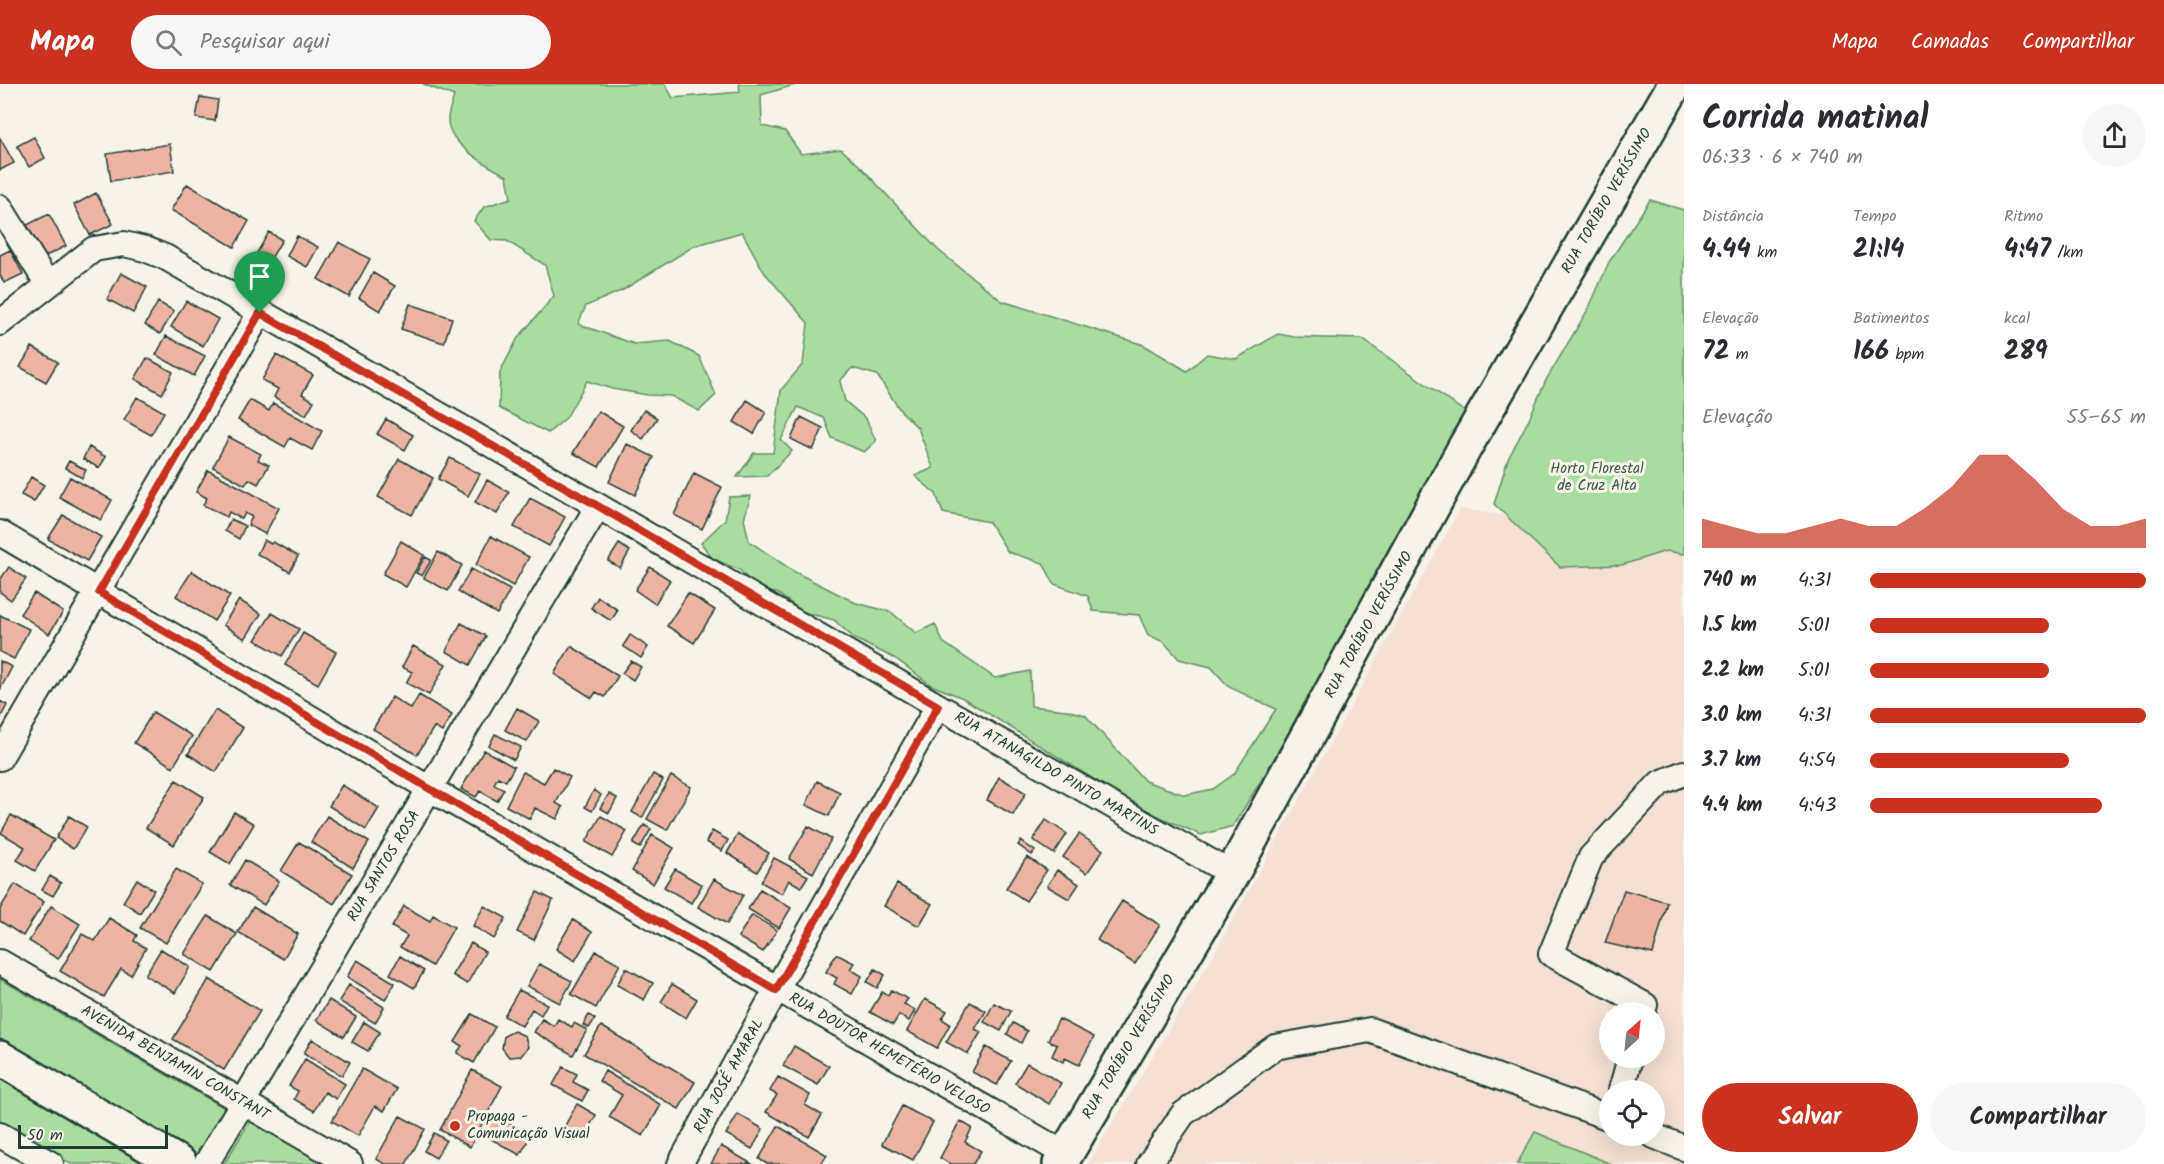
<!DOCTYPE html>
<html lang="pt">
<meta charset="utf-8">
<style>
:root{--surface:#fff;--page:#f7f7f7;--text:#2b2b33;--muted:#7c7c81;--accent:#c8321e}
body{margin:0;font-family:Kalam,sans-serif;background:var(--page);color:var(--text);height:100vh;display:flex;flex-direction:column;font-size:22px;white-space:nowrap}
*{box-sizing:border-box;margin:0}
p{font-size:20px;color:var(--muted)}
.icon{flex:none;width:33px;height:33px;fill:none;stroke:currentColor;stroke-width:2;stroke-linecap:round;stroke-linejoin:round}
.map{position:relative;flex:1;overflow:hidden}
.panel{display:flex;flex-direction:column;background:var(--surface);width:480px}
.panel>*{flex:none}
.needle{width:39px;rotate:27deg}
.tools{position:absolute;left:1599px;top:918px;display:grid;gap:12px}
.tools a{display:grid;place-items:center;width:66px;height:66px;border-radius:50%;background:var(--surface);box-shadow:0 6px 24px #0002;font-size:30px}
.scale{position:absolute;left:18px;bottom:15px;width:150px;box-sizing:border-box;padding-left:6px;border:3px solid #1f3d34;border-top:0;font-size:16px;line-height:21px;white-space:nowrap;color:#1f3d34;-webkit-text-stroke:4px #f7f3e8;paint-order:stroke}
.pin{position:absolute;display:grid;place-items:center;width:51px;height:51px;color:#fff;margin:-62px -26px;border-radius:50% 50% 50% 0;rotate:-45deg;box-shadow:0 0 6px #0007}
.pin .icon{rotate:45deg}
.round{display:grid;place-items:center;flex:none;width:63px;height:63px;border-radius:32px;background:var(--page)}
.summary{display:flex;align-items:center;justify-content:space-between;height:102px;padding:0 18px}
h1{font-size:33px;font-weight:800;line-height:45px}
.metrics{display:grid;grid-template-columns:repeat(3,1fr);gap:9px;height:102px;padding:6px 18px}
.metrics div{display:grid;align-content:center}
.metrics b{font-size:26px;font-weight:800}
.metrics small{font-size:16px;font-weight:400}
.metrics p{font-size:16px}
.chart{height:168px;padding:12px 18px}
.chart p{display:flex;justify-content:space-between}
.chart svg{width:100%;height:108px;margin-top:6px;fill:var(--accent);opacity:.7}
.button{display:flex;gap:12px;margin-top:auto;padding:12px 18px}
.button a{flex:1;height:69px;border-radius:36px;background:var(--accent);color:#fff;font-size:24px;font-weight:800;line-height:69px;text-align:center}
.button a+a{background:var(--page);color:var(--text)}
ul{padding:0 18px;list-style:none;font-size:20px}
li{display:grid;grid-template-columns:96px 72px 1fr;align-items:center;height:45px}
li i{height:15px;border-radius:8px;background:var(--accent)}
header{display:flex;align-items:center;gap:36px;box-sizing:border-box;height:84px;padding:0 30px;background:var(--accent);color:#fff}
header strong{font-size:28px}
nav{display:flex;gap:33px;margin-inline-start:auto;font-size:21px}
.search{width:420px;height:54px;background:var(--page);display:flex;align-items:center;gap:15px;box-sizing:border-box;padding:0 21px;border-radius:33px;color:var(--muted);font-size:22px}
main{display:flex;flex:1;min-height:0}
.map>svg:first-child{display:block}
</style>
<header>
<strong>Mapa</strong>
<div class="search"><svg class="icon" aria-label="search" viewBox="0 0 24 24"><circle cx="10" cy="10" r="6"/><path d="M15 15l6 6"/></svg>Pesquisar aqui</div>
<nav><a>Mapa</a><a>Camadas</a><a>Compartilhar</a></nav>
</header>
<main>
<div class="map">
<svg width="1684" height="1080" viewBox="0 0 1684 1080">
<rect width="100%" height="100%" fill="#f7f3e8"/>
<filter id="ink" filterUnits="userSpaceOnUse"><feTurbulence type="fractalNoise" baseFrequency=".0167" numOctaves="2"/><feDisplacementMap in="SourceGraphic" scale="12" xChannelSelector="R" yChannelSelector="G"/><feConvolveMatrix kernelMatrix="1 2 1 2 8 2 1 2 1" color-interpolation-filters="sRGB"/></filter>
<g filter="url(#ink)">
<path fill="#f4e0d4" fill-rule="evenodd" d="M 1460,425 L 1684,457 L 1684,1080 L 1088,1080 L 1210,877 ZM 1610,928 L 1654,928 L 1654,974 L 1610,974 ZM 1610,1006 L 1654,1006 L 1654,1052 L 1610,1052 Z"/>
<path fill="#a9dd9f" stroke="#648d6a" stroke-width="1.5" d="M 423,0 L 665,0 L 673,14 L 740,8 L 739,0 L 798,0 L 761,11 L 762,42 L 785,47 L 801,70 L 841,65 L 861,83 L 938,166 L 1002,217 L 1144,261 L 1187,287 L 1207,270 L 1236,275 L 1278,250 L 1294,253 L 1362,255 L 1465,328 L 1426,413 L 1316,620 L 1284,659 L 1233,742 L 1201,751 L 1142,725 L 963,614 L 931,601 L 896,575 L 855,555 L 834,536 L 803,528 L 777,509 L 758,507 L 740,486 L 712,474 L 701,459 L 725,436 L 729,413 L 751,412 L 744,435 L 749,457 L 795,488 L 856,519 L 891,528 L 916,549 L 935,540 L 943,558 L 995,594 L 1030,587 L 1031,622 L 1066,626 L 1085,631 L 1145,697 L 1185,711 L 1213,705 L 1234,690 L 1276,625 L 1229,603 L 1211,583 L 1179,575 L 1164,558 L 1148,551 L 1139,531 L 1093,527 L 1088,512 L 1054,500 L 1043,479 L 1008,468 L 989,438 L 943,429 L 936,410 L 915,392 L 933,384 L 918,344 L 900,326 L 877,291 L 852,284 L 840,297 L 845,317 L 866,335 L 876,357 L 864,368 L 832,354 L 824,334 L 798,323 L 781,356 L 792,367 L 767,392 L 737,393 L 754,369 L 773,369 L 781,306 L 803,280 L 808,239 L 764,188 L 742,148 L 694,162 L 623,206 L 586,222 L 578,240 L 634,260 L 670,257 L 699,272 L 716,311 L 699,327 L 671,312 L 648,311 L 612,305 L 587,297 L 566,334 L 548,349 L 499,324 L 500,288 L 518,254 L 554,212 L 545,181 L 507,157 L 491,156 L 474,137 L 484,123 L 511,114 L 507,92 C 488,82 447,60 448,35 C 448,28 452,19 454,12 Z
M 1650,116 L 1684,126 L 1684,470 L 1666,467 L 1622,481 L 1560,483 L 1494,420 L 1508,375 L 1528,337 L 1546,296 L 1589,224 L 1609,178 Z
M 0,895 L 226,1025 L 199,1072 L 0,955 Z
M 0,992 L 152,1080 L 71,1080 L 0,1038 Z
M 250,1037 L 324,1080 L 224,1080 Z
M 1535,1048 L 1611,1080 L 1517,1080 Z"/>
<path fill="#edb4a4" stroke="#1f3d34" stroke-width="1.5" d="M 200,13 L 218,16 L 215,37 L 196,34 Z
M 34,53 L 45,74 L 29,83 L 17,62 Z
M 0,54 L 14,79 L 0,86 Z
M 170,60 L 174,87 L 111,97 L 107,70 Z
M 187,100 L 249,137 L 234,163 L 171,126 Z
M 96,109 L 113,140 L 90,151 L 74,121 Z
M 49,130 L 66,162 L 44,173 L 27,141 Z
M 269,148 L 282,156 L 267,181 L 254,174 Z
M 297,152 L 318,163 L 307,183 L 287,172 Z
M 339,158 L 370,175 L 349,213 L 318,195 Z
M 10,166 L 23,190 L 4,199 L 0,191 L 0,171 Z
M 121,189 L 147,203 L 133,229 L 107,215 Z
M 373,189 L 395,202 L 380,227 L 359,214 Z
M 186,217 L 218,235 L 203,262 L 171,243 Z
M 158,218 L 174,227 L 160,250 L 145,241 Z
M 410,220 L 452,234 L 444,259 L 401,245 Z
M 166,252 L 205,272 L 194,292 L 156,271 Z
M 32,263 L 58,278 L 46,298 L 20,283 Z
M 276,271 L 313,291 L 302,310 L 314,317 L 306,331 L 274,313 L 278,305 L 262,296 Z
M 147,274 L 173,288 L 162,310 L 135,295 Z
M 137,313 L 164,328 L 151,351 L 124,336 Z
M 250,316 L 269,327 L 273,319 L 322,347 L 312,366 L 290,354 L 285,363 L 238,336 Z
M 747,316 L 766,328 L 754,350 L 734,338 Z
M 644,326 L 657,334 L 643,355 L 631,346 Z
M 598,327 L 623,342 L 599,383 L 573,369 Z
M 801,333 L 823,344 L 813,366 L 791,355 Z
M 386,335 L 413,351 L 405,366 L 377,350 Z
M 229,353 L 261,370 L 258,376 L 269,381 L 258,400 L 249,395 L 245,401 L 213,383 Z
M 627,360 L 654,373 L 635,411 L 609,398 Z
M 89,363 L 106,373 L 99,384 L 83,375 Z
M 450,374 L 480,390 L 468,412 L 438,395 Z
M 399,375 L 433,394 L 412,431 L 378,413 Z
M 69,377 L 86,386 L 82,394 L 65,384 Z
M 208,386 L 279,424 L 265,450 L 248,441 L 252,433 L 245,429 L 242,435 L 229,428 L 227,433 L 203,421 L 207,414 L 196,408 Z
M 694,389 L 722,403 L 702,445 L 674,431 Z
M 31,393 L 44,401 L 34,418 L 21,411 Z
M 70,393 L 112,416 L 101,436 L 59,413 Z
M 487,396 L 509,408 L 497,430 L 475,418 Z
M 530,414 L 565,433 L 549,462 L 514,443 Z
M 63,431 L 101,453 L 87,477 L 48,455 Z
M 231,435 L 245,442 L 239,455 L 225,447 Z
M 491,452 L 529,473 L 513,502 L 476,481 Z
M 264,456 L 271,460 L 273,458 L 298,472 L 290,488 L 257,470 Z
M 401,457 L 424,471 L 406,503 L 383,490 Z
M 619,460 L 630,467 L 620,484 L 608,477 Z
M 438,468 L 462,481 L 448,507 L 424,494 Z
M 425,473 L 431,476 L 422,492 L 416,489 Z
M 9,483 L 26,495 L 11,516 L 0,508 L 0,496 Z
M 650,483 L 670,496 L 655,520 L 635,506 Z
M 471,485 L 510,506 L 497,530 L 458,508 Z
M 192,487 L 230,512 L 214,537 L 176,512 Z
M 34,509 L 63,528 L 49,550 L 20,530 Z
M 688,509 L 715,526 L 694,559 L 667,542 Z
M 598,513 L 618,526 L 611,537 L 591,524 Z
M 239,516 L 261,530 L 245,555 L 223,541 Z
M 272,529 L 299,545 L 282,572 L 255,556 Z
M 0,531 L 29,545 L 14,575 L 0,568 Z
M 461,539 L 486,552 L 470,581 L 446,567 Z
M 303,549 L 336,568 L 318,600 L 285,581 Z
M 630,551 L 648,563 L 641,574 L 623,562 Z
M 413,562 L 446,580 L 429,611 L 406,599 L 412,588 L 402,583 Z
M 571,562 L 618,592 L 605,613 L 596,608 L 592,614 L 554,590 Z
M 0,577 L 12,583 L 0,606 Z
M 631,577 L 641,583 L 633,596 L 622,589 Z
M 419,611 L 452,631 L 442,648 L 434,643 L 417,671 L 373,645 L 392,613 L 411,625 Z
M 0,617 L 7,621 L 0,635 Z
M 517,624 L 539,637 L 527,658 L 505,646 Z
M 215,626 L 243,644 L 216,688 L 188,670 Z
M 153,628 L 192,652 L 173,683 L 134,659 Z
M 495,650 L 521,663 L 514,676 L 489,662 Z
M 484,666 L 514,683 L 506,697 L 498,693 L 494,700 L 504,705 L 497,717 L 480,707 L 476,713 L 461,705 Z
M 553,684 L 570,693 L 556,719 L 563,723 L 557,735 L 535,724 L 530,735 L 506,722 L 523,688 L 544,699 Z
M 653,690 L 663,696 L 642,734 L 632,728 Z
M 671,692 L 691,703 L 667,746 L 647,735 Z
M 999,693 L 1026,709 L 1013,731 L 987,716 Z
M 176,696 L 204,713 L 174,761 L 146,744 Z
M 817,697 L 840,708 L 829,732 L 806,721 Z
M 342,701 L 379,724 L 366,746 L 329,722 Z
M 594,706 L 601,711 L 592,727 L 585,723 Z
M 609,710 L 617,714 L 609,729 L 600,724 Z
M 234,728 L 254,740 L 230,780 L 210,768 Z
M 11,731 L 54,756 L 35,787 L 17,776 L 25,763 L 1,749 Z
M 69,732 L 87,743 L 73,765 L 56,754 Z
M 327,732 L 369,758 L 353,784 L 311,758 Z
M 601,732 L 627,747 L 612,773 L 586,758 Z
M 1046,736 L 1067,750 L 1054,770 L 1033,756 Z
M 644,741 L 651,745 L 640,764 L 633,760 Z
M 808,742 L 831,755 L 813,789 L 789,775 Z
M 712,747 L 728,756 L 722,767 L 706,758 Z
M 738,750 L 769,769 L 757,788 L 727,769 Z
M 1079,750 L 1103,766 L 1087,789 L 1063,773 Z
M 652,751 L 674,764 L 653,800 L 632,787 Z
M 1021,757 L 1035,767 L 1032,771 L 1018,761 Z
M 299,758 L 352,790 L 334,820 L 281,787 Z
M 1027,773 L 1047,786 L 1026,817 L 1006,804 Z
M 774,774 L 808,792 L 801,803 L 789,796 L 782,810 L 761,798 Z
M 245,776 L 279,797 L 264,821 L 230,801 Z
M 176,785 L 202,800 L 166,859 L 140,844 Z
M 675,785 L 702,801 L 691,819 L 664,803 Z
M 1057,786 L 1079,800 L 1069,815 L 1047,802 Z
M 50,792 L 61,799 L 53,812 L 42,806 Z
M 137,795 L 154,806 L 140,829 L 123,818 Z
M 714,795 L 743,811 L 727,840 L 698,823 Z
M 15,800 L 44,818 L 23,852 L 0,837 L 0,825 Z
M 897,800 L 932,820 L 919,842 L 884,822 Z
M 760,805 L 791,824 L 779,844 L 748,825 Z
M 1624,806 L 1667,818 L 1653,870 L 1605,859 Z
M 537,808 L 553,816 L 534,856 L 517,848 Z
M 1122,817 L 1160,841 L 1135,880 L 1097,856 Z
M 51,822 L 80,840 L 58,875 L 29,857 Z
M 404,822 L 430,837 L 433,831 L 454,843 L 432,882 L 400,863 L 407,852 L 392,843 Z
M 484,822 L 506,834 L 494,855 L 473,842 Z
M 253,823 L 298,850 L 283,875 L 238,848 Z
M 752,831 L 777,846 L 763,868 L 738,853 Z
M 208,832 L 237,850 L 214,888 L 184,870 Z
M 109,834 L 137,851 L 134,857 L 146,864 L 131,891 L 121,885 L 104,913 L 60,887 L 82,850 L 95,857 Z
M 573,836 L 592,848 L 575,877 L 556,865 Z
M 471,859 L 485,868 L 467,900 L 452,891 Z
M 161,865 L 190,883 L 175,909 L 145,891 Z
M 596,867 L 620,880 L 596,924 L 571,910 Z
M 836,870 L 854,879 L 850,885 L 862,892 L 852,910 L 834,900 L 837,894 L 826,888 Z
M 400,872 L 424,887 L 414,904 L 390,890 Z
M 357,876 L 395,899 L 385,916 L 347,893 Z
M 539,880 L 572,897 L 560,919 L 527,902 Z
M 626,884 L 653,899 L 644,916 L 617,901 Z
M 875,885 L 885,891 L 877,904 L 867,898 Z
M 209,895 L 260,927 L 224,986 L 173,955 Z
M 672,900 L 697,915 L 686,934 L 661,918 Z
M 349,901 L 384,923 L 375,939 L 339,917 Z
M 519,906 L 547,920 L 541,931 L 532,925 L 522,942 L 504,932 Z
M 891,906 L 908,915 L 904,920 L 915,926 L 909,937 L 899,931 L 893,941 L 870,928 L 882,908 L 888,911 Z
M 925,915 L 947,927 L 942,935 L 950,940 L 937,964 L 907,947 Z
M 329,916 L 356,933 L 344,953 L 316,936 Z
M 970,918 L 986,927 L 975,945 L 981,948 L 968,970 L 946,958 Z
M 994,919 L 1011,927 L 1001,947 L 984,938 Z
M 472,930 L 495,943 L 474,979 L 457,969 L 462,962 L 455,958 Z
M 589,931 L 595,935 L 589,944 L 583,941 Z
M 542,935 L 554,942 L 558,935 L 572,943 L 574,939 L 587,946 L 573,971 L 534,948 Z
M 1059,935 L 1094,953 L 1079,981 L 1065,974 L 1063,978 L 1052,972 L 1057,961 L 1048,956 Z
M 364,938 L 380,948 L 368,967 L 352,958 Z
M 1013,939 L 1027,947 L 1021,959 L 1007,950 Z
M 601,942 L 695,998 L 679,1025 L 584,970 Z
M 514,947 L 525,952 L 528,963 L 521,972 L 509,973 L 502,964 L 504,952 Z
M 312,955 L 350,978 L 342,992 L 304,969 Z
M 794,962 L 829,982 L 818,1001 L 783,982 Z
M 986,963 L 1011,977 L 997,1001 L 972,988 Z
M 305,975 L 345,1000 L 336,1015 L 325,1008 L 314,1027 L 294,1015 L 298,1007 L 289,1002 Z
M 1027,979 L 1061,999 L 1049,1020 L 1015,999 Z
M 563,983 L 577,990 L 573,998 L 588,1006 L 582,1017 L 553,1001 Z
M 362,985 L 397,1005 L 384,1027 L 375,1022 L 358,1052 L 332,1037 Z
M 472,986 L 502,1002 L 470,1063 L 440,1046 Z
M 605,987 L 661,1021 L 643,1052 L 609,1033 L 622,1011 L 599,997 Z
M 778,993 L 810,1011 L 805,1021 L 822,1031 L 809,1053 L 766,1028 L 777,1011 L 770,1007 Z
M 577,1020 L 596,1031 L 582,1056 L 563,1045 Z
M 902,1022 L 933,1038 L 913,1076 L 882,1060 Z
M 493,1030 L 531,1051 L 520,1071 L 482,1050 Z
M 738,1030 L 763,1045 L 752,1065 L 726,1050 Z
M 400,1032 L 425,1045 L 406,1080 L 385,1080 L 376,1075 Z
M 960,1037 L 972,1044 L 965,1058 L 981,1067 L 973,1080 L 950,1080 L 940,1074 Z
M 778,1042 L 827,1071 L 821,1080 L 767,1080 L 759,1075 Z
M 434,1049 L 446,1056 L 436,1074 L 424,1067 Z
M 721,1062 L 752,1080 L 711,1080 Z"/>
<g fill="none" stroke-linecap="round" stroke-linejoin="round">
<g stroke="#1f3d34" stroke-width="28">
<path id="street" d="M 0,123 L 48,201
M 0,239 L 94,165 L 124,160 L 145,165 L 165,173 L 598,422 L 938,622 L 1232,790
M 0,449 L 430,705 L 1065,1070
M 0,674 L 260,229
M 0,878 L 350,1080
M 1643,928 L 1645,921 L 1551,870 L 1591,773 L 1660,699 L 1684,689
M 1621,1006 L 1630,974
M 0,1051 L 51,1080
M 1654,1052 L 1684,1064
M 206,1080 L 598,422
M 680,1080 L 776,906 L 938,622
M 1149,1080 L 1183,1030 L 1275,963 L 1370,946 L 1610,1034"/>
</g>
<g stroke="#1f3d34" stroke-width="38">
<path id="secondary" d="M 0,974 L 180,1080
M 1060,1080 L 1232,790 L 1465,363 L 1675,0"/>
</g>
<use href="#street" stroke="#f7f3e8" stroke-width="24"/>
<use href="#secondary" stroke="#f7f3e8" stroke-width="33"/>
</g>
</g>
<g fill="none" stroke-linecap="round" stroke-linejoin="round" filter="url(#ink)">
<g stroke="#fff" stroke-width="12">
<path id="route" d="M 260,229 L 598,422 L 938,622 L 776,906 L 430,705 L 99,508 Z"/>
</g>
<use href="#route" stroke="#c8321e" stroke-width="8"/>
</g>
<circle fill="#c8321e" stroke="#f7f3e8" stroke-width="2" cx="455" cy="1042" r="6"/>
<g text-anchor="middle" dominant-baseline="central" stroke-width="6" stroke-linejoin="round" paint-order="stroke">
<g font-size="15" fill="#1f3d34" stroke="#f7f3e8">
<text transform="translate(1607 117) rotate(-60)">RUA TORÍBIO VERÍSSIMO</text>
<text transform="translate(1369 541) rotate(-61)">RUA TORÍBIO VERÍSSIMO</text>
<text transform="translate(1056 690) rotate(30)">RUA ATANAGILDO PINTO MARTINS</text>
<text transform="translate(384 782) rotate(-59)">RUA SANTOS ROSA</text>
<text transform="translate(1129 963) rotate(-59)">RUA TORÍBIO VERÍSSIMO</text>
<text transform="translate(889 970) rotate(30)">RUA DOUTOR HEMETÉRIO VELOSO</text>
<text transform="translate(175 979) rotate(30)">AVENIDA BENJAMIN CONSTANT</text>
<text transform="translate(729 992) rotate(-61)">RUA JOSÉ AMARAL</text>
</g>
<g font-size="15" fill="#3b5d49" stroke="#f7f3e8">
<text x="1597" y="385">Horto Florestal<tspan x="1597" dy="17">de Cruz Alta</tspan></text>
</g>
<g font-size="15" fill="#1f3d34" stroke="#f7f3e8" text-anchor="start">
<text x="467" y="1033">Propaga -<tspan x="467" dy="17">Comunicação Visual</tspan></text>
</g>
</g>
</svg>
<div class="tools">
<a><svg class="needle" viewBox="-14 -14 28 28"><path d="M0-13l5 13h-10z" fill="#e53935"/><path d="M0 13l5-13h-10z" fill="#7c7c81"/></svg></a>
<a><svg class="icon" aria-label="locate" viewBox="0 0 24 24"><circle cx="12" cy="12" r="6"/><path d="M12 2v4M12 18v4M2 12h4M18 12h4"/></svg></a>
</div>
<div class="scale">50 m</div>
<div class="pin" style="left:260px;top:229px;background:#1e9e55"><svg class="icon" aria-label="arrive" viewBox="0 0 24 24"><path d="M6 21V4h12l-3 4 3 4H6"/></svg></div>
</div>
<section class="panel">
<div class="summary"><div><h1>Corrida matinal</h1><p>06:33 · 6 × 740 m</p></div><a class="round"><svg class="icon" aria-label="share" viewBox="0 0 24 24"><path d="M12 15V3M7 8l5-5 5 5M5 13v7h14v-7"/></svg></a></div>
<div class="metrics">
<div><p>Distância</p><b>4.44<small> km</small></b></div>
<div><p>Tempo</p><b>21:14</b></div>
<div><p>Ritmo</p><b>4:47<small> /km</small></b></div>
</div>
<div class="metrics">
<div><p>Elevação</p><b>72<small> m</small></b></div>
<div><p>Batimentos</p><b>166<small> bpm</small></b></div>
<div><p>kcal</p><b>289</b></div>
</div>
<div class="chart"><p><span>Elevação</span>55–65 m</p>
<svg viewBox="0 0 160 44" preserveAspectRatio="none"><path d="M0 44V32L10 35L20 38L30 38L40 35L50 32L60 35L70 35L80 28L90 19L100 6L110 6L120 16L130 28L140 35L150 35L160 32V44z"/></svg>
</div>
<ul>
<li><b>740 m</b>4:31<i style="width:100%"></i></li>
<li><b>1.5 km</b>5:01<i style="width:65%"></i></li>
<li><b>2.2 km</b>5:01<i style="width:65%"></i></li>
<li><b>3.0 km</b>4:31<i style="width:100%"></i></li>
<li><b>3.7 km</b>4:54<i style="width:72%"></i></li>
<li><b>4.4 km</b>4:43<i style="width:84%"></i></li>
</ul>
<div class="button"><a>Salvar</a><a>Compartilhar</a></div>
</section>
</main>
